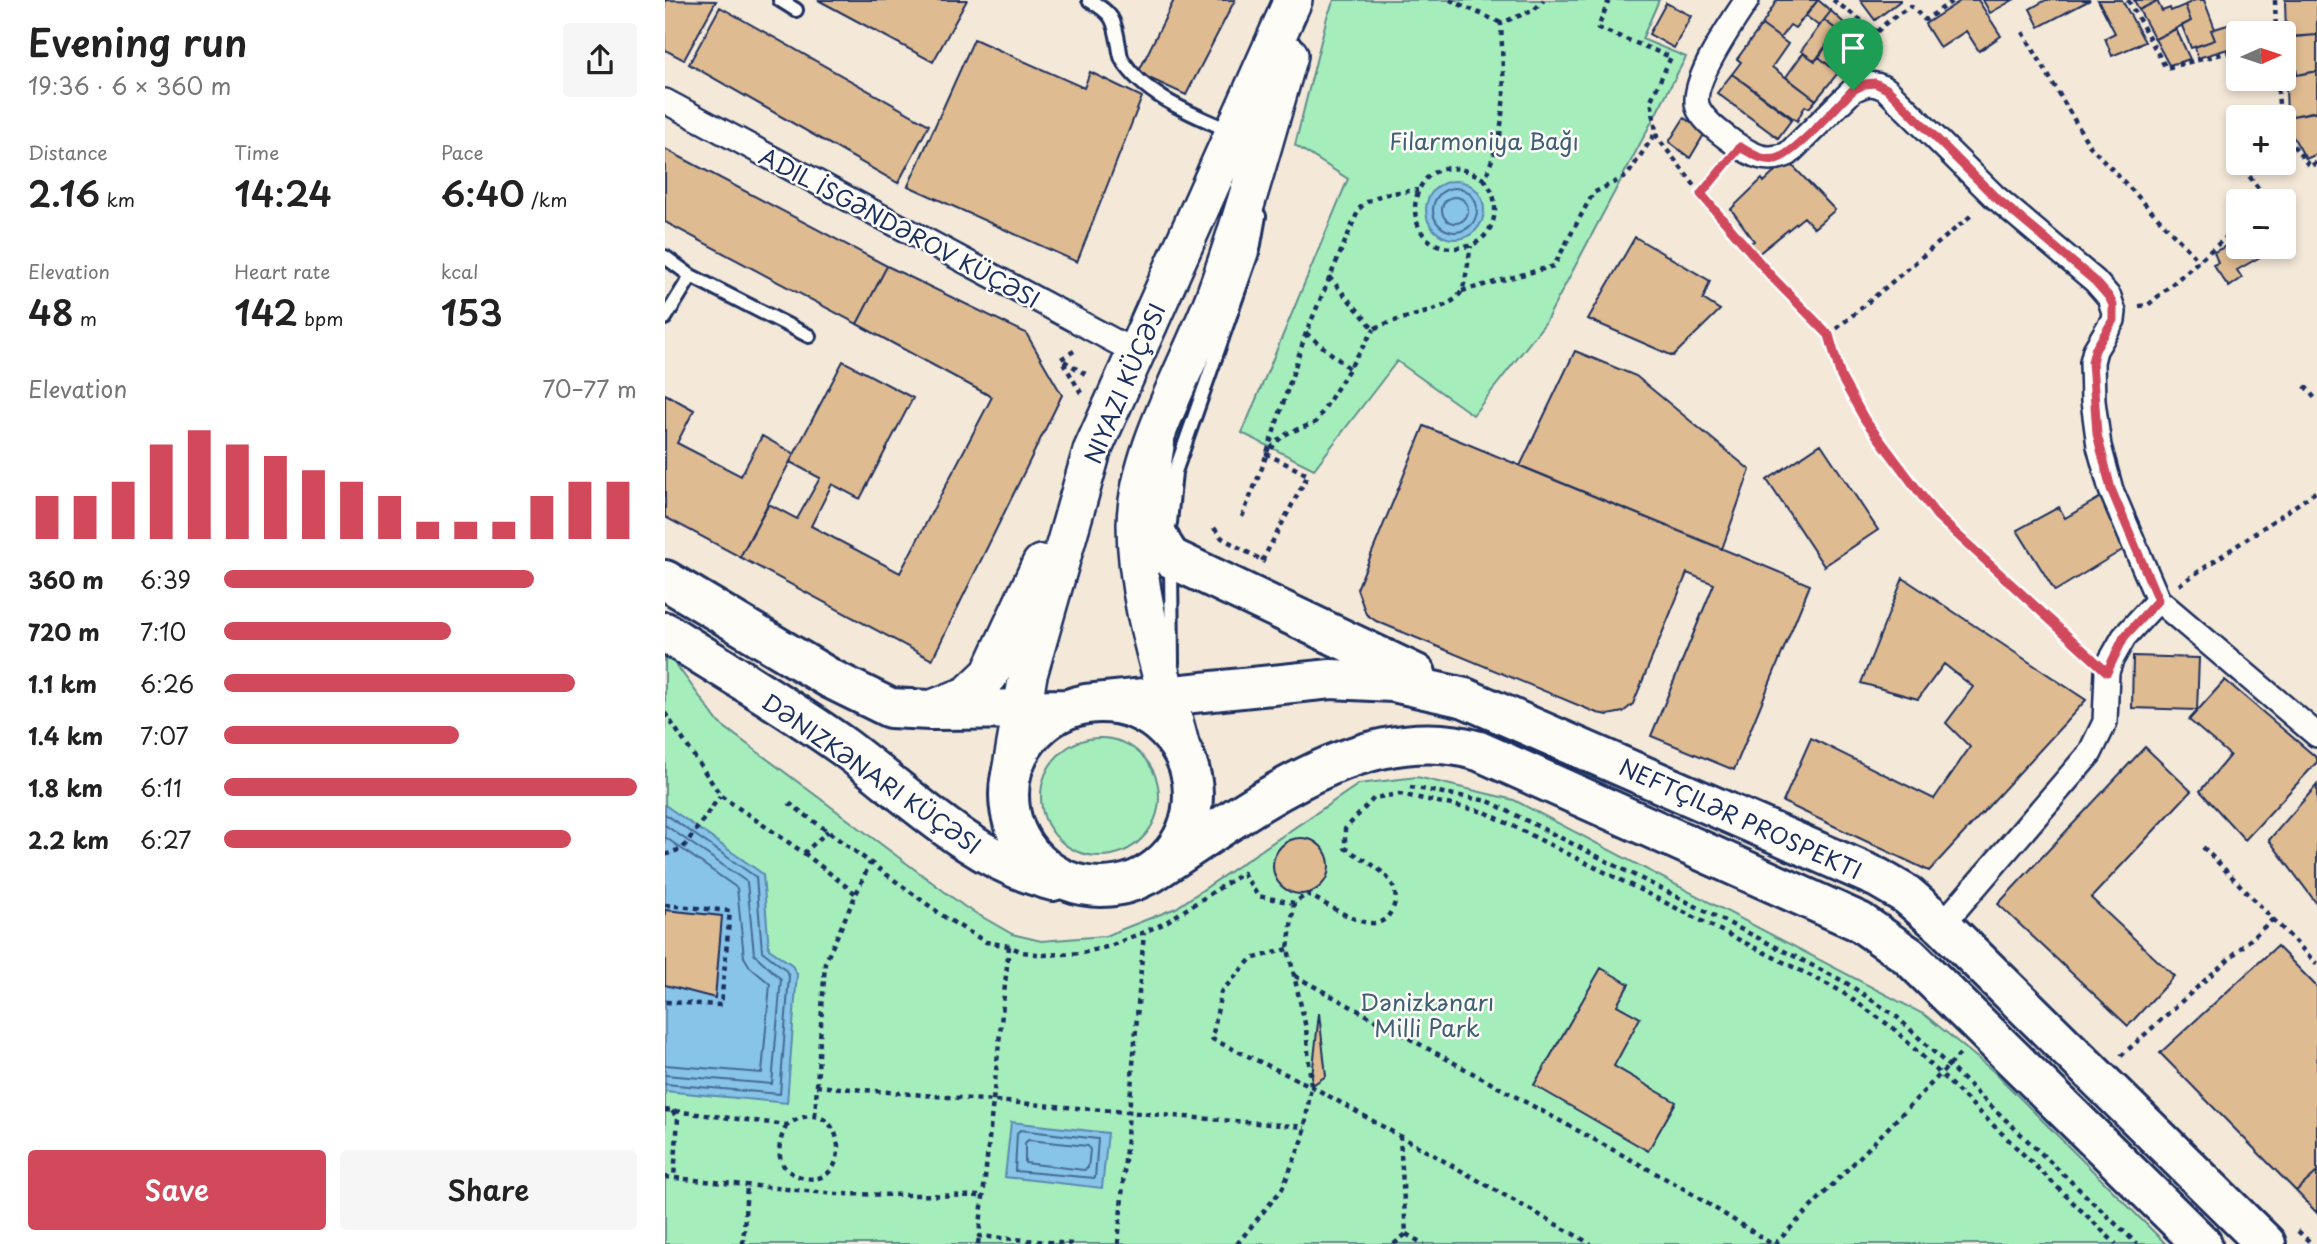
<!DOCTYPE html>
<meta charset="utf-8">
<style>
:root{--surface:#fff;--page:#f6f6f6;--text:#222;--muted:#767676;--accent:#d1495b}
body{margin:0;font-family:"Playpen Sans",sans-serif;background:var(--page);color:var(--text);height:100vh;display:flex;flex-direction:column;font-size:26px;white-space:nowrap}
*{box-sizing:border-box;margin:0}
p{font-size:23px;color:var(--muted)}
.icon{flex:none;width:38px;height:38px;fill:none;stroke:currentColor;stroke-width:2;stroke-linecap:round;stroke-linejoin:round}
.map{position:relative;flex:1;overflow:hidden}
.details{display:flex;flex-direction:column;background:var(--surface);width:665px}
.details>*{flex:none}
.needle{width:46px;rotate:87deg}
.tools{position:absolute;left:1561px;top:21px;display:grid;gap:14px}
.tools a{display:grid;place-items:center;width:70px;height:70px;border-radius:7px;background:var(--surface);box-shadow:0 4px 10px #0003;font-size:35px}
.pin{position:absolute;display:grid;place-items:center;width:60px;height:60px;color:#fff;margin:-72px -30px;border-radius:50% 50% 50% 0;rotate:-45deg;box-shadow:0 0 7px #0007}
.pin .icon{rotate:45deg}
.round{display:grid;place-items:center;flex:none;width:74px;height:74px;border-radius:7px;background:var(--page)}
.head{display:flex;align-items:center;justify-content:space-between;height:119px;padding:0 28px}
h1{font-size:38px;font-weight:600;line-height:52px}
.stats{display:grid;grid-template-columns:repeat(3,1fr);gap:10px;height:119px;padding:7px 28px}
.stats div{display:grid;align-content:center}
.stats b{font-size:35px;font-weight:600}
.stats small{font-size:19px;font-weight:400}
.stats p{font-size:19px}
.chart{height:196px;padding:14px 28px}
.chart p{display:flex;justify-content:space-between}
.chart svg{width:100%;height:126px;margin-top:7px;stroke:var(--accent);stroke-width:6}
.primary-button{display:flex;gap:14px;margin-top:auto;padding:14px 28px}
.primary-button a{flex:1;height:80px;border-radius:7px;background:var(--accent);color:#fff;font-size:28px;font-weight:600;line-height:80px;text-align:center}
.primary-button a+a{background:var(--page);color:var(--text)}
ul{padding:0 28px;list-style:none;font-size:23px}
li{display:grid;grid-template-columns:112px 84px 1fr;align-items:center;height:52px}
li i{height:18px;border-radius:9px;background:var(--accent)}
main{display:flex;flex:1;min-height:0}
.map>svg:first-child{display:block}
</style>
<main>
<section class="details">
<div class="head"><div><h1>Evening run</h1><p>19:36 · 6 × 360 m</p></div><a class="round"><svg class="icon" aria-label="share" viewBox="0 0 24 24"><path d="M12 15V3M7 8l5-5 5 5M5 13v7h14v-7"/></svg></a></div>
<div class="stats">
<div><p>Distance</p><b>2.16<small> km</small></b></div>
<div><p>Time</p><b>14:24</b></div>
<div><p>Pace</p><b>6:40<small> /km</small></b></div>
</div>
<div class="stats">
<div><p>Elevation</p><b>48<small> m</small></b></div>
<div><p>Heart rate</p><b>142<small> bpm</small></b></div>
<div><p>kcal</p><b>153</b></div>
</div>
<div class="chart"><p><span>Elevation</span>70–77 m</p>
<svg viewBox="0 0 160 44" preserveAspectRatio="none"><path d="M5 44V29M15 44V29M25 44V24M35 44V11M45 44V6M55 44V11M65 44V15M75 44V20M85 44V24M95 44V29M105 44V38M115 44V38M125 44V38M135 44V29M145 44V24M155 44V24"/></svg>
</div>
<ul>
<li><b>360 m</b>6:39<i style="width:75%"></i></li>
<li><b>720 m</b>7:10<i style="width:55%"></i></li>
<li><b>1.1 km</b>6:26<i style="width:85%"></i></li>
<li><b>1.4 km</b>7:07<i style="width:57%"></i></li>
<li><b>1.8 km</b>6:11<i style="width:100%"></i></li>
<li><b>2.2 km</b>6:27<i style="width:84%"></i></li>
</ul>
<div class="primary-button"><a>Save</a><a>Share</a></div>
</section>
<div class="map">
<svg width="1652" height="1244" viewBox="0 0 1652 1244">
<rect width="100%" height="100%" fill="#f4e8d8"/>
<filter id="ink" filterUnits="userSpaceOnUse"><feTurbulence type="fractalNoise" baseFrequency=".0143" numOctaves="2"/><feDisplacementMap in="SourceGraphic" scale="14" xChannelSelector="R" yChannelSelector="G"/><feConvolveMatrix kernelMatrix="1 2 1 2 8 2 1 2 1" color-interpolation-filters="sRGB"/></filter>
<g filter="url(#ink)">
<path fill="#a5eebc" stroke="#608e8d" stroke-width="2" d="M 669,0 L 994,0 L 977,39 L 1021,57 L 880,323 L 808,415 L 732,361 L 649,469 L 577,433 L 683,179 L 630,145 L 662,17 Z
M 0,658 L 10,663 L 54,723 L 300,907 L 347,934 L 376,941 L 440,936 L 511,908 L 694,784 L 752,777 L 849,800 L 1260,1015 L 1327,1070 L 1501,1244 L 0,1244 Z
M376 797a59 59 0 1 1 118 0a59 59 0 1 1-118 0Z"/>
<path fill="#87c4e7" stroke="#5c88b0" stroke-width="2" d="M761 210a29 29 0 1 1 58 0a29 29 0 1 1-58 0Z
M 0,805 L 98,874 L 104,949 L 126,964 L 132,974 L 122,1103 L 0,1091 Z
M 346,1122 L 443,1133 L 437,1188 L 340,1177 Z"/>
<g fill="none" stroke-linecap="round" stroke-linejoin="round">
<path stroke="#466b95" stroke-width="2" d="M768 210a22 22 0 1 1 44 0a22 22 0 1 1-44 0Z
M777 210a13 13 0 1 1 26 0a13 13 0 1 1-26 0Z
M 0,814 L 91,877 L 97,951 L 120,969 L 124,976 L 115,1094 L 0,1084
M 0,825 L 82,882 L 89,954 L 116,979 L 107,1084 L 0,1075
M 0,837 L 72,888 L 79,957 L 85,967 L 105,984 L 97,1073 L 0,1065
M 355,1130 L 433,1139 L 430,1178 L 350,1171 L 352,1133 Z
M 363,1140 L 423,1146 L 425,1150 L 423,1168 L 419,1170 L 360,1163 L 360,1143 Z"/>
</g>
<path fill="#dfbb91" stroke="#1b2f5e" stroke-width="2" d="M 0,0 L 51,1 L 19,60 L 0,50 Z
M 153,0 L 302,0 L 268,62 Z
M 509,0 L 570,0 L 521,95 L 473,73 Z
M 1112,0 L 1153,0 L 1130,28 L 1125,25 L 1115,38 L 1097,25 Z
M 1153,0 L 1166,11 L 1154,26 L 1141,16 Z
M 1195,0 L 1235,0 L 1235,1 L 1210,20 Z
M 1297,0 L 1313,0 L 1336,36 L 1314,51 L 1301,31 L 1275,48 L 1260,24 Z
M 1318,0 L 1348,0 L 1325,13 Z
M 1381,0 L 1425,0 L 1374,27 L 1365,9 Z
M 1433,0 L 1457,0 L 1480,42 L 1447,56 L 1440,38 L 1450,33 Z
M 1469,0 L 1494,0 L 1474,10 Z
M 1530,0 L 1539,0 L 1550,29 L 1546,30 L 1550,40 L 1526,48 L 1517,26 L 1526,21 L 1520,5 Z
M 1620,0 L 1652,0 L 1652,35 L 1621,37 Z
M 1492,1 L 1497,11 L 1505,8 L 1506,11 L 1520,5 L 1526,21 L 1490,39 L 1474,10 Z
M 1001,3 L 1026,16 L 1009,48 L 984,34 Z
M 55,7 L 264,125 L 233,183 L 24,64 Z
M 1166,11 L 1201,43 L 1176,76 L 1154,57 L 1172,30 L 1159,20 Z
M 1159,20 L 1172,30 L 1150,61 L 1136,51 Z
M 1566,24 L 1573,46 L 1533,58 L 1530,47 L 1550,40 L 1546,30 Z
M 1097,25 L 1123,44 L 1107,67 L 1151,100 L 1144,108 L 1140,106 L 1132,121 L 1067,74 L 1076,62 L 1072,59 Z
M 1511,29 L 1525,59 L 1504,65 L 1490,39 Z
M 1652,35 L 1652,71 L 1632,75 L 1630,59 L 1620,59 L 1619,38 Z
M 309,39 L 419,88 L 425,72 L 477,97 L 412,262 L 243,186 Z
M 1138,53 L 1150,61 L 1154,57 L 1173,73 L 1151,100 L 1121,77 Z
M 1620,59 L 1630,59 L 1632,75 L 1652,71 L 1652,111 L 1650,112 L 1622,117 Z
M 1067,74 L 1127,119 L 1113,138 L 1052,93 Z
M 1652,111 L 1652,154 L 1641,159 L 1623,128 L 1622,117 Z
M 1019,118 L 1041,131 L 1025,158 L 1004,142 Z
M 0,149 L 222,266 L 192,324 L 0,222 Z
M 1125,163 L 1170,210 L 1149,228 L 1139,217 L 1093,254 L 1085,243 L 1089,241 L 1066,209 L 1097,179 L 1099,182 L 1116,166 L 1118,168 Z
M 970,237 L 1045,281 L 1038,299 L 1055,310 L 1008,356 L 923,319 Z
M 1573,240 L 1573,247 L 1589,247 L 1595,257 L 1572,270 L 1577,278 L 1564,287 L 1548,265 L 1553,263 L 1549,252 Z
M 222,266 L 361,333 L 397,395 L 267,660 L 75,557 L 104,504 L 132,519 L 155,478 L 125,462 L 178,361 L 248,398 L 195,499 L 167,484 L 146,526 L 235,573 L 327,397 L 192,324 Z
M 910,351 L 971,376 L 1085,470 L 1057,549 L 855,466 Z
M 0,394 L 29,410 L 12,443 L 76,476 L 97,436 L 129,454 L 75,557 L 0,517 Z
M 759,426 L 1145,585 L 1069,770 L 986,736 L 1049,584 L 1022,573 L 968,704 L 958,712 L 943,715 L 932,713 L 711,621 L 701,614 L 692,589 Z
M 1156,444 L 1213,530 L 1159,566 L 1102,480 Z
M 1438,496 L 1464,546 L 1390,591 L 1352,530 L 1394,507 L 1400,518 Z
M 1238,578 L 1421,700 L 1264,871 L 1118,802 L 1146,738 L 1269,799 L 1305,747 L 1281,723 L 1308,687 L 1279,664 L 1253,699 L 1196,683 Z
M 1468,656 L 1534,658 L 1532,710 L 1467,708 Z
M 1560,680 L 1652,758 L 1652,762 L 1580,840 L 1535,791 L 1565,755 L 1524,720 Z
M 1480,747 L 1526,791 L 1426,898 L 1509,976 L 1463,1026 L 1333,904 Z
M 1652,785 L 1652,904 L 1604,840 Z
M608 866a28 28 0 1 1 56 0a28 28 0 1 1-56 0Z
M 0,910 L 57,916 L 50,998 L 0,985 Z
M 1612,946 L 1652,987 L 1652,1172 L 1631,1191 L 1495,1053 Z
M 936,968 L 964,984 L 952,1005 L 975,1018 L 949,1066 L 1011,1102 L 983,1151 L 869,1085 Z
M 654,1013 L 661,1076 L 646,1086 Z
M 1652,1172 L 1652,1213 L 1631,1191 Z"/>
<g fill="none" stroke-linecap="round" stroke-linejoin="round">
<g stroke="#1b2f5e" stroke-width="18">
<path id="lane" d="M 115,0 L 131,10
M 424,0 C 448,14 449,18 454,46 C 455,51 455,57 458,61 C 481,97 528,114 565,131
M 0,257 L 26,276 L 0,318
M 26,276 L 144,336
M 505,523 L 510,472 L 588,250 L 594,216
M 506,566 L 507,663"/>
</g>
<g stroke="#1b2f5e" stroke-width="28">
<path id="street" d="M 1082,0 C 1069,20 1021,87 1034,110 C 1042,124 1057,134 1069,143 C 1088,156 1102,163 1123,154 L 1188,90 C 1202,83 1208,82 1221,89 L 1329,196 L 1430,281 L 1444,297 L 1449,312 L 1448,320 L 1430,350 L 1427,362 L 1428,401 L 1434,446 L 1446,490 L 1493,600 L 1652,735
M 0,101 L 470,352
M 1277,925 L 1425,753 L 1440,722 L 1442,672 L 1446,660 L 1459,637 L 1493,600"/>
</g>
<g stroke="#1b2f5e" stroke-width="42">
<path id="primary" d="M 265,710 L 303,695 L 325,674 L 376,564
M 517,752 C 498,677 471,601 471,524 C 472,453 524,365 549,299 C 578,219 600,137 624,55
M 344,784 L 363,675 L 427,451 L 628,0"/>
</g>
<g stroke="#1b2f5e" stroke-width="44">
<path id="highway" d="M 490,443 C 483,485 478,522 506,558 L 751,674
M 0,580 L 166,679 L 225,708 L 265,710 L 402,709
M 0,632 C 60,670 122,706 179,747 C 245,796 307,861 388,881
M344 795a92 92 0 1 1 184 0a92 92 0 1 1-184 0Z
M 421,704 L 666,679 L 728,682 L 800,698 L 1213,878 L 1242,895 L 1277,925 L 1601,1244
M 485,874 C 578,815 697,715 814,751 L 1195,922 L 1244,956 L 1537,1244"/>
</g>
<path stroke="#1b2f5e" stroke-width="4.5" stroke-dasharray="5 5" stroke-linecap="butt" d="M 785,0 L 836,23
M 944,0 L 933,28 L 1006,57 L 986,100 L 992,137 L 1036,194
M 1168,0 L 1211,31
M 1463,0 L 1501,68 L 1573,50
M 1610,0 L 1611,33
M 1358,32 L 1424,145 L 1534,261
M 1201,59 C 1203,31 1225,20 1246,6 L 1260,20 L 1289,0
M 1612,79 L 1615,117
M 1619,128 L 1623,139 L 1645,167 L 1652,162
M 1588,163 L 1579,169 L 1603,201
M 1060,165 L 1036,194 L 1107,277 L 1164,335 L 1176,377 L 1201,420 L 1272,516 L 1423,655
M 820,180 C 741,129 722,260 799,247 C 821,244 834,220 829,199 C 828,192 823,185 820,180 L 835,136 L 839,94 L 836,23 L 869,10 L 879,0
M 664,277 L 709,329 C 730,316 788,313 797,290 C 802,277 803,260 806,246
M 797,291 L 889,266 L 928,193 L 962,176 L 991,132
M 1474,306 L 1483,305 L 1573,227
M 641,333 L 685,369
M 1164,335 L 1309,213
M 409,351 L 396,359 L 416,393
M 399,361 L 422,375
M 1640,386 L 1652,401
M 577,517 L 597,468 L 641,333 L 694,209 C 710,192 730,193 753,190
M 549,528 L 557,538 L 600,562
M 597,561 L 643,475 L 602,454 C 621,428 625,434 651,422 L 709,329
M 1514,585 L 1652,491
M 0,713 L 56,796 L 139,853 L 163,831
M 745,787 L 823,801 L 1180,982 L 1232,1017 L 1472,1244
M 124,803 L 281,918 L 321,942 L 344,946 L 357,952 L 379,955 L 417,953 L 445,946 L 498,924 L 578,873 L 593,896 L 629,903
M 139,853 L 191,894
M 0,855 L 18,848 L 55,796
M 0,905 L 65,911 L 56,1005 L 0,1002
M 1608,919 L 1652,964
M 344,946 L 314,1236 L 407,1244
M 623,949 L 586,959 L 556,992 L 547,1039 L 646,1086 L 926,1244
M 630,976 L 1016,1187 L 1107,1244
M 1456,1056 L 1608,919 L 1535,844
M 151,1086 L 640,1127
M 0,1110 L 122,1125 C 181,1085 193,1193 136,1177 C 109,1170 111,1144 122,1125
M 7,1111 L 13,1118 L 9,1178
M 150,1116 L 160,963 L 205,863
M 0,1177 L 172,1194 L 319,1196
M 1633,1231 L 1647,1244
M 741,1234 L 759,1244
M 78,1244 L 82,1186
M 313,1244 L 314,1236
M 453,1244 L 479,933
M 572,1244 L 617,1189 L 638,1139 L 646,1086 L 641,1028 L 623,949 L 629,903 L 642,894 C 658,902 690,923 706,923 C 716,924 722,919 727,910 C 743,879 700,861 680,848 L 680,829 L 709,798 L 735,794 L 820,812 L 1174,990 L 1228,1028 L 1451,1244
M 729,1244 L 741,1234 L 735,1137
M 1110,1244 L 1297,1052"/>
<use href="#lane" stroke="#fdfcf7" stroke-width="12"/>
<use href="#street" stroke="#fdfcf7" stroke-width="23"/>
<use href="#primary" stroke="#fdfcf7" stroke-width="37"/>
<use href="#highway" stroke="#fdfcf7" stroke-width="38"/>
</g>
</g>
<g fill="none" stroke-linecap="round" stroke-linejoin="round" filter="url(#ink)">
<g stroke="#fff" stroke-width="14">
<path id="route" d="M 1210,83 L 1222,89 L 1329,196 L 1430,281 L 1444,297 L 1448,305 L 1448,320 L 1430,350 L 1427,362 L 1432,434 L 1446,489 L 1493,600 L 1459,637 L 1442,672 L 1272,516 L 1200,420 L 1176,377 L 1164,335 L 1107,277 L 1036,194 L 1075,147 C 1086,153 1098,162 1111,159 C 1130,154 1172,106 1188,90 L 1200,84 Z"/>
</g>
<use href="#route" stroke="#d1495b" stroke-width="9"/>
</g>
<g text-anchor="middle" dominant-baseline="central" stroke-width="5" stroke-linejoin="round" paint-order="stroke">
<g font-size="23" fill="#3e5f76" stroke="#fdfcf7">
<text x="819" y="140">Filarmoniya Bağı</text>
<text x="762" y="1001">Dənizkənarı<tspan x="762" dy="26">Milli Park</tspan></text>
</g>
<g font-size="23" fill="#1b2f5e" stroke="#fdfcf7">
<text transform="translate(235 227) rotate(28)">ADIL İSGƏNDƏROV KÜÇƏSI</text>
<text transform="translate(459 383) rotate(-67)">NIYAZI KÜÇƏSI</text>
<text transform="translate(207 773) rotate(35)">DƏNIZKƏNARI KÜÇƏSI</text>
<text transform="translate(1076 818) rotate(24)">NEFTÇILƏR PROSPEKTI</text>
</g>
</g>
</svg>
<div class="tools">
<a><svg class="needle" viewBox="-14 -14 28 28"><path d="M0-13l5 13h-10z" fill="#e53935"/><path d="M0 13l5-13h-10z" fill="#767676"/></svg></a>
<a>+</a>
<a>−</a>
</div>
<div class="pin" style="left:1188px;top:90px;background:#1e9e55"><svg class="icon" aria-label="arrive" viewBox="0 0 24 24"><path d="M6 21V4h12l-3 4 3 4H6"/></svg></div>
</div>
</main>
